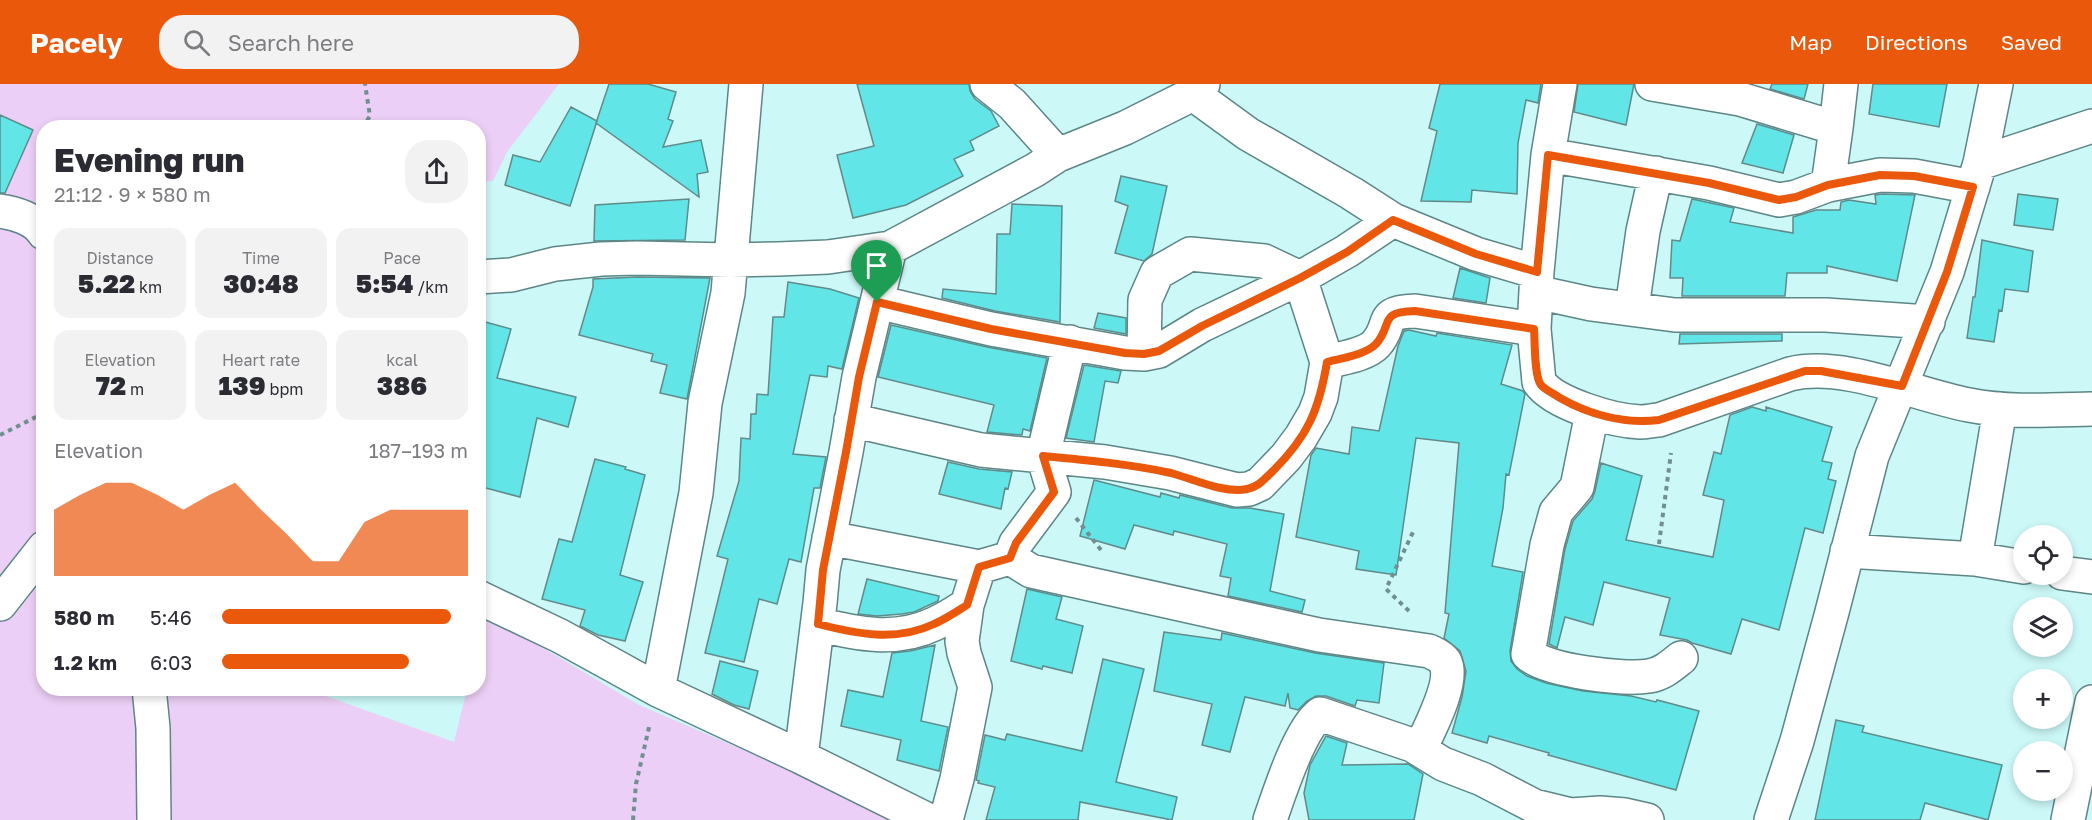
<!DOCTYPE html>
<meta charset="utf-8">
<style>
:root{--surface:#fff;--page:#f2f2f3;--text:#2b2b33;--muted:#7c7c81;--accent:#ea580c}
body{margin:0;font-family:"Golos Text",sans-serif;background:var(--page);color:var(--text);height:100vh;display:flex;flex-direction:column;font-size:22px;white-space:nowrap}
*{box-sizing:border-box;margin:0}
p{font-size:20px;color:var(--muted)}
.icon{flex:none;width:33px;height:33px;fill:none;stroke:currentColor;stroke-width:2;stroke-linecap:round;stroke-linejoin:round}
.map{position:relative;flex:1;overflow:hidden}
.drawer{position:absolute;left:36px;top:36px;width:450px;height:576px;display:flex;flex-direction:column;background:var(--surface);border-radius:24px;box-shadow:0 3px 9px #0003}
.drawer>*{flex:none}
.tools{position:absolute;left:2013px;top:441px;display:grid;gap:12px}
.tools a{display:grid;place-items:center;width:60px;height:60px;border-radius:50%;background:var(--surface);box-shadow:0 3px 9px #0003;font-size:30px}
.pin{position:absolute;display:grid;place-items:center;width:51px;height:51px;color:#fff;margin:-62px -26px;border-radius:50% 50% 50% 0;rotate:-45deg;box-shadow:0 0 6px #0007}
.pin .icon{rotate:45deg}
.round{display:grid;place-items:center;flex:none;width:63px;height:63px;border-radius:24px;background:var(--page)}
.summary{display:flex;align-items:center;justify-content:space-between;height:102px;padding:0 18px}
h1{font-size:33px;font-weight:800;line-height:45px}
.metrics{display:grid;grid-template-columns:repeat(3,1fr);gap:9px;height:102px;padding:6px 18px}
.metrics div{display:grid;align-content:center;border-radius:15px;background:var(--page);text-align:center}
.metrics b{font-size:26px;font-weight:800}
.metrics small{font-size:16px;font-weight:400}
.metrics p{font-size:16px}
.chart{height:168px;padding:12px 18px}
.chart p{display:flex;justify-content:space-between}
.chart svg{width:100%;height:108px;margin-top:6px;fill:var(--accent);opacity:.7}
ul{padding:0 18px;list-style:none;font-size:20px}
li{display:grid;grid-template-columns:96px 72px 1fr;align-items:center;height:45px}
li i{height:15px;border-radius:8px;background:var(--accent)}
header{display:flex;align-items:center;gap:36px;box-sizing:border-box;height:84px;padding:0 30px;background:var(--accent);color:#fff}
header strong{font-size:28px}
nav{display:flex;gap:33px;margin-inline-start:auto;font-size:21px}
.search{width:420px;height:54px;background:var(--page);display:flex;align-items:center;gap:15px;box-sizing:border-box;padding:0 21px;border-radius:24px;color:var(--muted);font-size:22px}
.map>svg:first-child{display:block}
</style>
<header>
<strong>Pacely</strong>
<div class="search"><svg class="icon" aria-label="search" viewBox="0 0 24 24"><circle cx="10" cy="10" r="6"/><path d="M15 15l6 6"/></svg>Search here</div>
<nav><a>Map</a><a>Directions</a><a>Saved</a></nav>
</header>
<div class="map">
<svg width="2092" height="736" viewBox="0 0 2092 736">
<rect width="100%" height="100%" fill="#ccf8f8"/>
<path fill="#eccff6" d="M 0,0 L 559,0 L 507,68 L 493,97 L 479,98 L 478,44 L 44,44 L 44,604 L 306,605 L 454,658 L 467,605 L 478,604 L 479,553 L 484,529 L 639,621 L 783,683 L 893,736 L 0,736 Z"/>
<path fill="#62e5e6" stroke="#618a8a" stroke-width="1.5" d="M 609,0 L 648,0 L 676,8 L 668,35 L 673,37 L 663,63 L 701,56 L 708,88 L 697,90 L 699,113 L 596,39 Z
M 857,0 L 969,0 L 970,7 L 975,15 L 991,27 L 999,42 L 970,57 L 974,66 L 954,75 L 963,92 L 906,121 L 853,134 L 837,71 L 874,62 Z
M 1440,0 L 1541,0 L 1538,19 L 1526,16 L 1518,59 L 1517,110 L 1472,106 L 1471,118 L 1421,117 L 1437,47 L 1429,44 Z
M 1578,0 L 1634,0 L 1626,41 L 1574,28 Z
M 1772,0 L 1808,0 L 1804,15 L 1770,5 Z
M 1873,0 L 1947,0 L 1939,43 L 1869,30 Z
M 571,23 L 597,37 L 570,122 L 505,101 L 513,71 L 540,78 Z
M 0,31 L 33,46 L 5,109 L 0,109 Z
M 1757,40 L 1794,51 L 1783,89 L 1742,79 Z
M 1121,92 L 1167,102 L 1152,170 L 1144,177 L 1115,169 L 1128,122 L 1115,117 Z
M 1882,110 L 1915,111 L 1897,197 L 1827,182 L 1827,189 L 1787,189 L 1785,212 L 1682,212 L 1683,194 L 1670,194 L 1672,156 L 1680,157 L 1692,115 L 1734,124 L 1730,138 L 1793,149 L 1793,133 L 1816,126 L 1840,126 L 1841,118 L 1849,116 L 1876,120 L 1875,111 Z
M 2018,110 L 2058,115 L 2053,146 L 2014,141 Z
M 689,115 L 685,156 L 594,157 L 595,121 Z
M 1012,120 L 1062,122 L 1060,238 L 995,227 L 942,214 L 943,205 L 996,210 L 997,150 L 1010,150 Z
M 1982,156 L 2033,167 L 2028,208 L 2005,205 L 2002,227 L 1999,226 L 1994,258 L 1967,254 L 1973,213 L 1975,213 Z
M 1460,184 L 1490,194 L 1486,219 L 1453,214 Z
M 637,193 L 710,194 L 687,315 L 660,309 L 667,281 L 651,277 L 653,270 L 579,251 L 593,203 L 593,195 Z
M 788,198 L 830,205 L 859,214 L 842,285 L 828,282 L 827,293 L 810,291 L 793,370 L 826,373 L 820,404 L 814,404 L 801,478 L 789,475 L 777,520 L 759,515 L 744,578 L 705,569 L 728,475 L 717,472 L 739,397 L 741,354 L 750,355 L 751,330 L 756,330 L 757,310 L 768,311 L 773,233 L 784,233 Z
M 1098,229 L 1126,234 L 1126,250 L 1094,244 Z
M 478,236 L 511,245 L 497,294 L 576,313 L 568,343 L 537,334 L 520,413 L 478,402 Z
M 891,241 L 987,263 L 1047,274 L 1030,347 L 1023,345 L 1022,351 L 987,348 L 994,321 L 878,293 Z
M 1409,246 L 1436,252 L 1437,249 L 1512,261 L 1501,300 L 1523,307 L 1525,310 L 1509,391 L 1506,390 L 1503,424 L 1492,482 L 1523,488 L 1510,567 L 1511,577 L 1517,585 L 1527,592 L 1546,599 L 1583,607 L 1631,612 L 1656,618 L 1657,616 L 1699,627 L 1676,706 L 1548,671 L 1549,669 L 1489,652 L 1487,659 L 1452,649 L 1462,613 L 1466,587 L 1460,567 L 1444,554 L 1449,530 L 1445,529 L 1459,359 L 1416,354 L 1396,491 L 1356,485 L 1359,467 L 1296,453 L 1311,371 L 1316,364 L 1349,370 L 1352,343 L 1379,347 L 1398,262 L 1404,247 Z
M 1680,250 L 1782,250 L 1782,257 L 1679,260 Z
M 1084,281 L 1121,287 L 1118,299 L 1105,297 L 1094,358 L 1066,354 Z
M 1752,323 L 1766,327 L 1766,323 L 1832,343 L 1822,377 L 1832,379 L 1828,395 L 1836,397 L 1823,449 L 1805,444 L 1779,546 L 1742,535 L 1731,570 L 1692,559 L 1687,556 L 1660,551 L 1670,514 L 1604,498 L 1593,541 L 1565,533 L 1557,564 L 1549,560 L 1565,465 L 1573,437 L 1592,415 L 1595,407 L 1601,379 L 1642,392 L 1626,456 L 1713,473 L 1724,416 L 1703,411 L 1714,368 L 1721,370 L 1730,331 Z
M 595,375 L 626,383 L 625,385 L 645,391 L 620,491 L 643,498 L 625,557 L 598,551 L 580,542 L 585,526 L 542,515 L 559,455 L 572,458 Z
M 948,378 L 979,385 L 1012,388 L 1008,405 L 1005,404 L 1001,425 L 939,410 Z
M 1094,396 L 1160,413 L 1161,409 L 1179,414 L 1180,411 L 1232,424 L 1250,424 L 1284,430 L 1270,507 L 1305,516 L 1302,528 L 1228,512 L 1231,494 L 1220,492 L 1227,460 L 1174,447 L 1173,451 L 1134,441 L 1125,465 L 1080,452 Z
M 867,495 L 939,512 L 938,517 L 914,528 L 902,530 L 877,532 L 858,530 Z
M 1027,505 L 1062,513 L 1056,535 L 1083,542 L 1072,589 L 1043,582 L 1042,585 L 1011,577 Z
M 1164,548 L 1221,556 L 1222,549 L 1315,569 L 1384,579 L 1379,619 L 1357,616 L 1355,622 L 1326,612 L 1316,612 L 1307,617 L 1298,626 L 1290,624 L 1288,609 L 1285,622 L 1245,613 L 1230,668 L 1202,661 L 1212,620 L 1154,607 Z
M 935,561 L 921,637 L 948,643 L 939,687 L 897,676 L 901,656 L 841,642 L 848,606 L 883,613 L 892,569 L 910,567 Z
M 1103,575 L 1144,585 L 1116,698 L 1177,713 L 1172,736 L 1080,718 L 1078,736 L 986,736 L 995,703 L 978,699 L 979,697 L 976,696 L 985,651 L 1005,656 L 1007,650 L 1082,667 Z
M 720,577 L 758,587 L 749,625 L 734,621 L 712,610 Z
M 1836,636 L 1864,642 L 1862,648 L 2002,681 L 1988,736 L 1925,719 L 1920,736 L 1815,736 Z
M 1326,652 L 1347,659 L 1342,681 L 1408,680 L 1423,690 L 1414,736 L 1309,736 L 1304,709 L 1310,681 Z"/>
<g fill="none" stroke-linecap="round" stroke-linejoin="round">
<g stroke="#5d8686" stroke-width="36">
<path id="minor" d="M 987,0 L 1012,20 L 1058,71
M 1560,0 L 1548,71 L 1537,188 L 1534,245 L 1539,298 C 1554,320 1614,337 1640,338 C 1647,338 1653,336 1659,336 L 1790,290 C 1845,277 1915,311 1969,321 C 2009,329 2051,326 2092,325
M 1652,0 L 1740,15 L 1836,44 L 1828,101
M 1193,10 L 1248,50 L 1351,109 L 1393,136 L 1476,170 L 1537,188
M 1836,44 L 1841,0
M 1548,71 L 1709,99 L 1779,116 L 1796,113 L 1828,101 L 1880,91 L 1914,92 L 1973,103
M 1980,79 L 2092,42
M 0,127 C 15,129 35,135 44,149
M 478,193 L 511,191 L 555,180 L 601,175 L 637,174 L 730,176 L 778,175 L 828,173 L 890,164 L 1035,86 L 1058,71 L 1125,44 L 1193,10 L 1203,0
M 1536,208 L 1591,220 L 1675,231 L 1826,231 L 1928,238
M 877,218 L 991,245 L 1125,269 L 1144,270 L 1159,267 L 1202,241 L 1300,194 L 1347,167 L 1393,136
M 1632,224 L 1643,147 L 1656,89
M 1327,278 C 1341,274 1366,271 1376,260 C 1394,240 1377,228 1415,227 L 1534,245
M 1592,329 L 1577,403 L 1556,428 L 1547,461 L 1528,570 C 1545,587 1624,596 1649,592 C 1662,590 1671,582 1681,574
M 851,336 L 981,366 L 1105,378 L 1170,389 L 1237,406 L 1249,405 L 1260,400 L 1286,373 L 1301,353 L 1315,329 L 1321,313 L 1327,278 L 1300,194 L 1264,177 L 1190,170 L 1157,189 L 1145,216 L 1144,270
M 829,454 L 979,483 L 1010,474 L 1031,487 L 1319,551 L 1429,567 C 1435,570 1441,572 1445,578 C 1455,597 1429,646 1420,665
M 1847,467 L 1975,475 L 2024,483
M 1010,474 L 1016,459 L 1054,408 L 1043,372 L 1070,258
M 1975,475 L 2000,325
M 2062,489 L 2092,493
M 478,513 L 560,552 L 658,606 L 801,673 L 928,736
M 0,520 L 44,464
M 818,540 C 857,550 896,558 934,540 C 946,535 956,528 967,521
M 149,604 L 153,644 L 154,736
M 658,606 L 696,409 L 705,319 L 728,209 L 746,0
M 801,673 L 820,519 L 823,486 L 846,368 L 859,293 L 890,164
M 946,736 L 957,695 L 975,603 L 964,569 L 962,557 L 967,521 L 979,483
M 1270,736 C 1279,710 1299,646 1320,630 L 1412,661 L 1443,680 L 1482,695 L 1534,722 L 1571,731 L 1600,729 L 1625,731 L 1647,736
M 1771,736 L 1797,657 L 1832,528 L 1872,372 L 1947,188 L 1980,79 L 1996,0
M 2068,736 L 2092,618"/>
</g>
<path stroke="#718f8f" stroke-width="4" stroke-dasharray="4.5 4.5" stroke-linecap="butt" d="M 362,44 L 370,32 L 365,0
M 0,351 L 44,329
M 1076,434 L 1101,466
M 1659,460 L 1671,369
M 1409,527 L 1386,505 L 1414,446
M 633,736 L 636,700 L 650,639"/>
<use href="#minor" stroke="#fff" stroke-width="33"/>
</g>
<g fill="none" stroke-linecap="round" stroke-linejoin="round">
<g stroke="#fff" stroke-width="12">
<path id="route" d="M 1548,71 L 1709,99 L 1779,116 L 1796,113 L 1828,101 L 1880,91 L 1914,92 L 1973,103 L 1947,188 L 1902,302 L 1821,287 L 1805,287 L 1659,336 C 1625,340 1590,331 1560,314 C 1555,310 1545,306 1541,301 C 1534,292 1535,257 1534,245 L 1415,227 C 1377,228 1394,240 1376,260 C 1365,271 1341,274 1327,278 C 1319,326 1308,352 1273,387 C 1265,394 1259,403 1247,405 C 1225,410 1193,395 1171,389 C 1129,380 1086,376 1043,372 L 1054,408 L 1016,459 L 1010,474 L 979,483 L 967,521 C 956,528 946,535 934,540 C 896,558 857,550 818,540 L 823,486 L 846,368 L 859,293 L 877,218 L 991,245 L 1125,269 L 1144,270 L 1159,267 L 1202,242 L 1300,194 L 1347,168 L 1393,136 L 1476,170 L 1537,188 Z"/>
</g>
<use href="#route" stroke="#ea580c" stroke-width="8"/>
</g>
</svg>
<div class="tools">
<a><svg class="icon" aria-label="locate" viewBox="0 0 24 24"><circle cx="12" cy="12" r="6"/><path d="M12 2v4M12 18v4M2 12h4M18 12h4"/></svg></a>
<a><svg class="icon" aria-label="layers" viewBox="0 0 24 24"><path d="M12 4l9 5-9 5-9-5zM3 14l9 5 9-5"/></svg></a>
<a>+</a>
<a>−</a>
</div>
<div class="pin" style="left:877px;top:218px;background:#1e9e55"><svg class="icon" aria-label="arrive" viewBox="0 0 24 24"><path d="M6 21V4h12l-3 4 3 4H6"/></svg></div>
<section class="drawer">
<div class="summary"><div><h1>Evening run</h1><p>21:12 · 9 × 580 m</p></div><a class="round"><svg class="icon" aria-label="share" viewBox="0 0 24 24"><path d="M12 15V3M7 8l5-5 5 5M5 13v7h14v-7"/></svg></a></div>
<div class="metrics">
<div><p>Distance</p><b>5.22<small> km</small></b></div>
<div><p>Time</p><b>30:48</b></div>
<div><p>Pace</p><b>5:54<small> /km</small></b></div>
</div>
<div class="metrics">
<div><p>Elevation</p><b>72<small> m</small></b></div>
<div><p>Heart rate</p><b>139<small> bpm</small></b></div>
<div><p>kcal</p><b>386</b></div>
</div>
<div class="chart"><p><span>Elevation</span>187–193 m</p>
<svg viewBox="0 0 160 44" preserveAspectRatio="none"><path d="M0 44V17L10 11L20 6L30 6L40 11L50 17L60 11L70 6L80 17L90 27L100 38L110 38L120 22L130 17L140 17L150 17L160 17V44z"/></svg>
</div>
<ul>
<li><b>580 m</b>5:46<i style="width:93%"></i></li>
<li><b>1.2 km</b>6:03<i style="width:76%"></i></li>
</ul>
</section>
</div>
